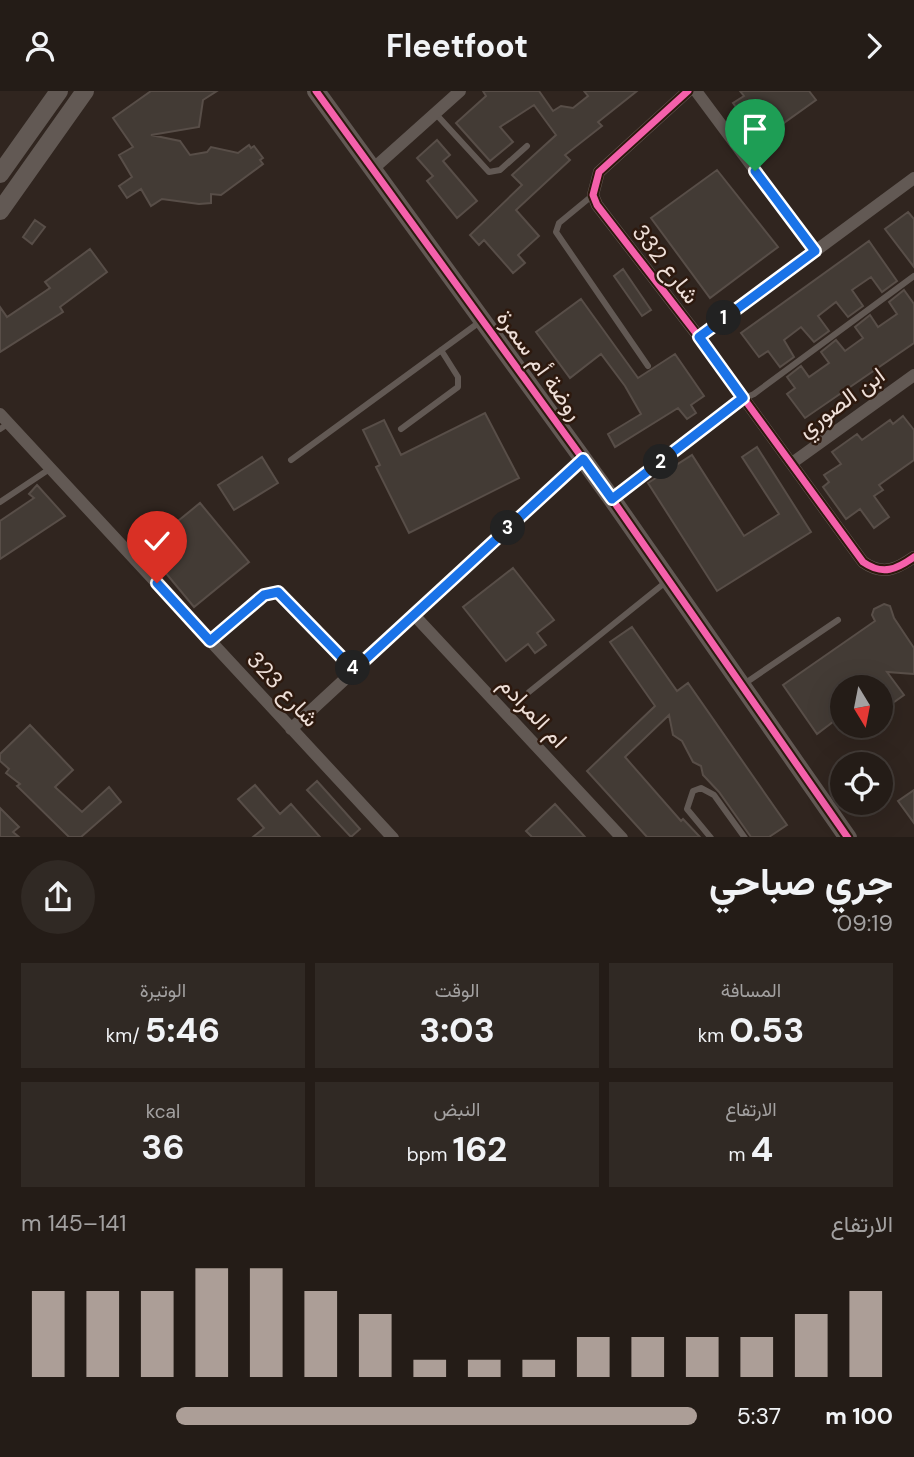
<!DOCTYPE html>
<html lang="ar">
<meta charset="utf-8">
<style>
:root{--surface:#241c17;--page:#302924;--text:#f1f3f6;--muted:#a3a1a1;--line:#413a36;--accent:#ac9e97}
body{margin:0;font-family:"DM Sans",Vazirmatn,sans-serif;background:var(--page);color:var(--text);direction:rtl;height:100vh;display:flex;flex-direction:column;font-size:26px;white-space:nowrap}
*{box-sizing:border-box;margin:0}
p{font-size:23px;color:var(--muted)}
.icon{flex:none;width:38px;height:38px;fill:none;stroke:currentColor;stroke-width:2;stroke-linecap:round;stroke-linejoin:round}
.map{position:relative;height:746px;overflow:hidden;direction:ltr}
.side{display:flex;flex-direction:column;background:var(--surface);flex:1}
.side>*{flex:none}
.needle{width:46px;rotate:170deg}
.fabs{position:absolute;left:830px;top:584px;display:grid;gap:14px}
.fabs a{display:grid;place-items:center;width:63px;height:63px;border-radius:50%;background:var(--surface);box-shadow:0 7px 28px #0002,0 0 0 2px var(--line);font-size:35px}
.pin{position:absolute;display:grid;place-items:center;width:60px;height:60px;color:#fff;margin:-72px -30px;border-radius:50% 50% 50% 0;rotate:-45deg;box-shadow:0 0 7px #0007}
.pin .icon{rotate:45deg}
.km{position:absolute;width:35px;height:35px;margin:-18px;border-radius:50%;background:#222;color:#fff;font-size:19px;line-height:35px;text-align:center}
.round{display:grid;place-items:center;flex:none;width:74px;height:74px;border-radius:37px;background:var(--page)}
.head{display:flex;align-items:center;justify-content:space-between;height:119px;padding:0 21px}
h1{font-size:38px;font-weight:700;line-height:52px}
.stats{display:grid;grid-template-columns:repeat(3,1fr);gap:10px;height:119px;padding:7px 21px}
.stats div{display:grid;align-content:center;border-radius:0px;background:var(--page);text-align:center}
.stats b{font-size:35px;font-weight:700}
.stats small{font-size:19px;font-weight:400}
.stats p{font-size:19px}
.chart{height:196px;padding:14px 21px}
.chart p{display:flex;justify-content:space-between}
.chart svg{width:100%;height:126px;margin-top:7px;stroke:var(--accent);stroke-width:6}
ul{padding:0 21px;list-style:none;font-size:23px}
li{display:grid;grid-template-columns:112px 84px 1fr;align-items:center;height:52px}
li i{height:18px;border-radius:9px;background:var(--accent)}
header{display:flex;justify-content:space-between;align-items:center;height:91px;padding:0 21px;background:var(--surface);font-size:32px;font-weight:700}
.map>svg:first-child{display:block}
</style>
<header><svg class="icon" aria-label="forward" viewBox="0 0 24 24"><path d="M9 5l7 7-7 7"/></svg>Fleetfoot<svg class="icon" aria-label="person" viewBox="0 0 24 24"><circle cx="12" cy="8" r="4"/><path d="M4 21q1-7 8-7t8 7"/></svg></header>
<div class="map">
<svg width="914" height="747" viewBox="0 0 914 747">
<rect width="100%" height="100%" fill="#30251f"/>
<path fill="#433b35" stroke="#584e48" stroke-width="2" d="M 151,0 L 217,0 L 203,9 L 199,36 L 151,44 L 180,50 L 190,64 L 207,61 L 211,56 L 238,62 L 249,54 L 251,57 L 254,55 L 263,67 L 260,69 L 263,73 L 221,104 L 211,103 L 211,112 L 199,113 L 162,108 L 151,115 L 141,98 L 127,107 L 119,95 L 132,86 L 119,64 L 133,56 L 113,27 Z
M 483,0 L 539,0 L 553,20 L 561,15 L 573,17 L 588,5 L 584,0 L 637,0 L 598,31 L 602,35 L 565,64 L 570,69 L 516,119 L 539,145 L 518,164 L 525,172 L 513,182 L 484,149 L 479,154 L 470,144 L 522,94 L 512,84 L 556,44 L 534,14 L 500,36 L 513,51 L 490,70 L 456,32 L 486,5 Z
M 740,0 L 809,0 L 816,9 L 777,37 L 780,40 L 763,53 L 733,12 L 744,5 Z
M 437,49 L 450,64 L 443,70 L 477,110 L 457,127 L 427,90 L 433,85 L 417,67 Z
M 717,79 L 778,156 L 710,207 L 651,127 Z
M 908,121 L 914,128 L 914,176 L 885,138 Z
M 35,129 L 45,136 L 32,153 L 23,146 Z
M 869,150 L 897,190 L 882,201 L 871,186 L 852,199 L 863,215 L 848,226 L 836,211 L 818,225 L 829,240 L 814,251 L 801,236 L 784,249 L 794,266 L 780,276 L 768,260 L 759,266 L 741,242 Z
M 90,158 L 107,181 L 60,216 L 63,221 L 0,261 L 0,216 L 7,226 L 50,197 L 45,191 Z
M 623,178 L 651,219 L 642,225 L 614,185 Z
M 904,199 L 914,213 L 914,252 L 805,327 L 787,303 L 795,297 L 787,286 L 801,275 L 809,286 L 829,272 L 821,261 L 836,249 L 845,260 L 863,247 L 855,236 L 870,224 L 878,236 L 897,223 L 889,211 Z
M 581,208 L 638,287 L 675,263 L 704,305 L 691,314 L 696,322 L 687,328 L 678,317 L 615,356 L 608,343 L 641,323 L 625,295 L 601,263 L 570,287 L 536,241 Z
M 485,322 L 519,387 L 409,442 L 376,376 L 380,374 L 363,339 L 384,329 L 401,364 Z
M 903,325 L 914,339 L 914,369 L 879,394 L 883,399 L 874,405 L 889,426 L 874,437 L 860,418 L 846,428 L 823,396 L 829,391 L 824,384 L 841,373 L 832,361 L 857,343 L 862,349 L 890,329 L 893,333 Z
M 757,356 L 811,441 L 717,500 L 648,392 L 692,364 L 744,445 L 779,423 L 742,366 Z
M 262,366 L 278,392 L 234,419 L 218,394 Z
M 37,394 L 65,425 L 0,468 L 0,430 L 34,407 L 29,403 Z
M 200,412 L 249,471 L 194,516 L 145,457 Z
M 513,477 L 554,529 L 537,542 L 546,554 L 535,562 L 528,553 L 506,570 L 463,516 Z
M 884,513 L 890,515 L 894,527 L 914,557 L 914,583 L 887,581 L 904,604 L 880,621 L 880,597 L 842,597 L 842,624 L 817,643 L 783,594 L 875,530 L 872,524 L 874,518 Z
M 632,536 L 677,600 L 688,592 L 787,734 L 769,746 L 751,746 L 719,701 L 703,684 L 701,675 L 693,671 L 682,650 L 673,644 L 669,624 L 625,666 L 681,730 L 683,728 L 700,746 L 647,746 L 587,680 L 655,615 L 610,551 Z
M 30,634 L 73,679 L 55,696 L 82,721 L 109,696 L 121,711 L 81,746 L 69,746 L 17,695 L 20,693 L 6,682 L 9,678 L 0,670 L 0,663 Z
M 317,690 L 360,738 L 351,746 L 307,699 Z
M 255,694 L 280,723 L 291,713 L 320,746 L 253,746 L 264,737 L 238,708 Z
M 914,699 L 914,732 L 898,710 Z
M 555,713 L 585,746 L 532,746 L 526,740 Z
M 0,717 L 19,736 L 13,741 L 19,746 L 0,746 Z"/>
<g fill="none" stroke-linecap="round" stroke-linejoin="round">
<path stroke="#625954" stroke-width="6" d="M 435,22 L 489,81 L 500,79 L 527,55
M 593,104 L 559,132 L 556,141 L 648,275
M 743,308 L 754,303 L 914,185
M 0,338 L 9,332
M 401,338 L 458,296 L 458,286 L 441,259
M 291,369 L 481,230
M 0,411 L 51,377
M 210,549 L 264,504 L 278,501 L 354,579
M 744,593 L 838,529
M 529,601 L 667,490
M 711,747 L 687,718 L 693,700 L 701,697 L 714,704 L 745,747"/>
<path stroke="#625954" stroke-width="12" d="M 688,0 L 599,81 L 593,104 L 597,114 L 699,246 L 863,471 C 883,485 897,478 914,466
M 696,0 L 815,160
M 374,77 L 460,0
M 699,246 L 914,87
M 0,323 L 393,747
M 792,372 L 914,284
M 612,408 L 743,308
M 414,524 L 622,747
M 291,638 L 583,368"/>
<path stroke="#625954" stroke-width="18" d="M 316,0 L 612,408 L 848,747
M 0,83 L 59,0
M 0,120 L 85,0"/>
<g stroke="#2d190e" stroke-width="11">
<path id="cycleway" d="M 316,0 L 612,408 L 848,747
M 688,0 L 599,81 L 593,104 L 597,114 L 699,246 L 863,471 C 883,485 897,478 914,466"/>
</g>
<use href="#cycleway" stroke="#f560ab" stroke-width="7"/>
</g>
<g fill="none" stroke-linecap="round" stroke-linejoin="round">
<g stroke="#fff" stroke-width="14">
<path id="route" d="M 157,492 L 210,550 L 264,504 L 278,501 L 354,579 L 583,368 L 612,408 L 743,307 L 699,246 L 815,160 L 755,80"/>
</g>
<use href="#route" stroke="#1a73e8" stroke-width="9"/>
</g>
<g text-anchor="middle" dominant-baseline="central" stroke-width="5" stroke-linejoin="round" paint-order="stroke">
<g font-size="23" fill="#eedfd8" stroke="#2d190e">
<text transform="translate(666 173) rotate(52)">شارع 332</text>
<text transform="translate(540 274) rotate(54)">روضة أم سمرة</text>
<text transform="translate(841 311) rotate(-36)">ابن الصوري</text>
<text transform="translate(283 598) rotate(47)">شارع 323</text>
<text transform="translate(533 621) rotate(47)">ام المرادم</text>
</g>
</g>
</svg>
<div class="fabs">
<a><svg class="needle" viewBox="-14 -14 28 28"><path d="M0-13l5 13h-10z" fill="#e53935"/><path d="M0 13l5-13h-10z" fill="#a3a1a1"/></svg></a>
<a><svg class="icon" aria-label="locate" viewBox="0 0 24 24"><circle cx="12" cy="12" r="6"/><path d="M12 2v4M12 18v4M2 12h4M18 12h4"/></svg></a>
</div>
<div class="pin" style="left:755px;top:80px;background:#1e9e55"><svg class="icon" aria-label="arrive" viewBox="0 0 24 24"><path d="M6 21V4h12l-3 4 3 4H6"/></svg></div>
<div class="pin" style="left:157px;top:492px;background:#d93025"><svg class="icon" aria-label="check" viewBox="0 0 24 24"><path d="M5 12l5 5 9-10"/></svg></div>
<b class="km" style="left:724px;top:227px">1</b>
<b class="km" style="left:661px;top:371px">2</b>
<b class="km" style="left:508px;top:437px">3</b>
<b class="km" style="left:353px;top:577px">4</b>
</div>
<section class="side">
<div class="head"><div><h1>جري صباحي</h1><p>09:19</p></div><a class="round"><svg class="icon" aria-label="share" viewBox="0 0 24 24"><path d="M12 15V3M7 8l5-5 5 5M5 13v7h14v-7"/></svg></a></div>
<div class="stats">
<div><p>المسافة</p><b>0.53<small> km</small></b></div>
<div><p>الوقت</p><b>3:03</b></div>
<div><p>الوتيرة</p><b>5:46<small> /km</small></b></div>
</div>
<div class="stats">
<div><p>الارتفاع</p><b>4<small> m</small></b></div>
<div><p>النبض</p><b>162<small> bpm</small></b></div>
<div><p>kcal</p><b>36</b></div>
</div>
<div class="chart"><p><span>الارتفاع</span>141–145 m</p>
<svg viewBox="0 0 160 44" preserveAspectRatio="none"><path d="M5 44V14M15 44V14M25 44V14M35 44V6M45 44V6M55 44V14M65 44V22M75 44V38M85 44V38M95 44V38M105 44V30M115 44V30M125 44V30M135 44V30M145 44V22M155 44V14"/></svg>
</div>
<ul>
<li><b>100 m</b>5:37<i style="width:77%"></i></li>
</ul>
</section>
